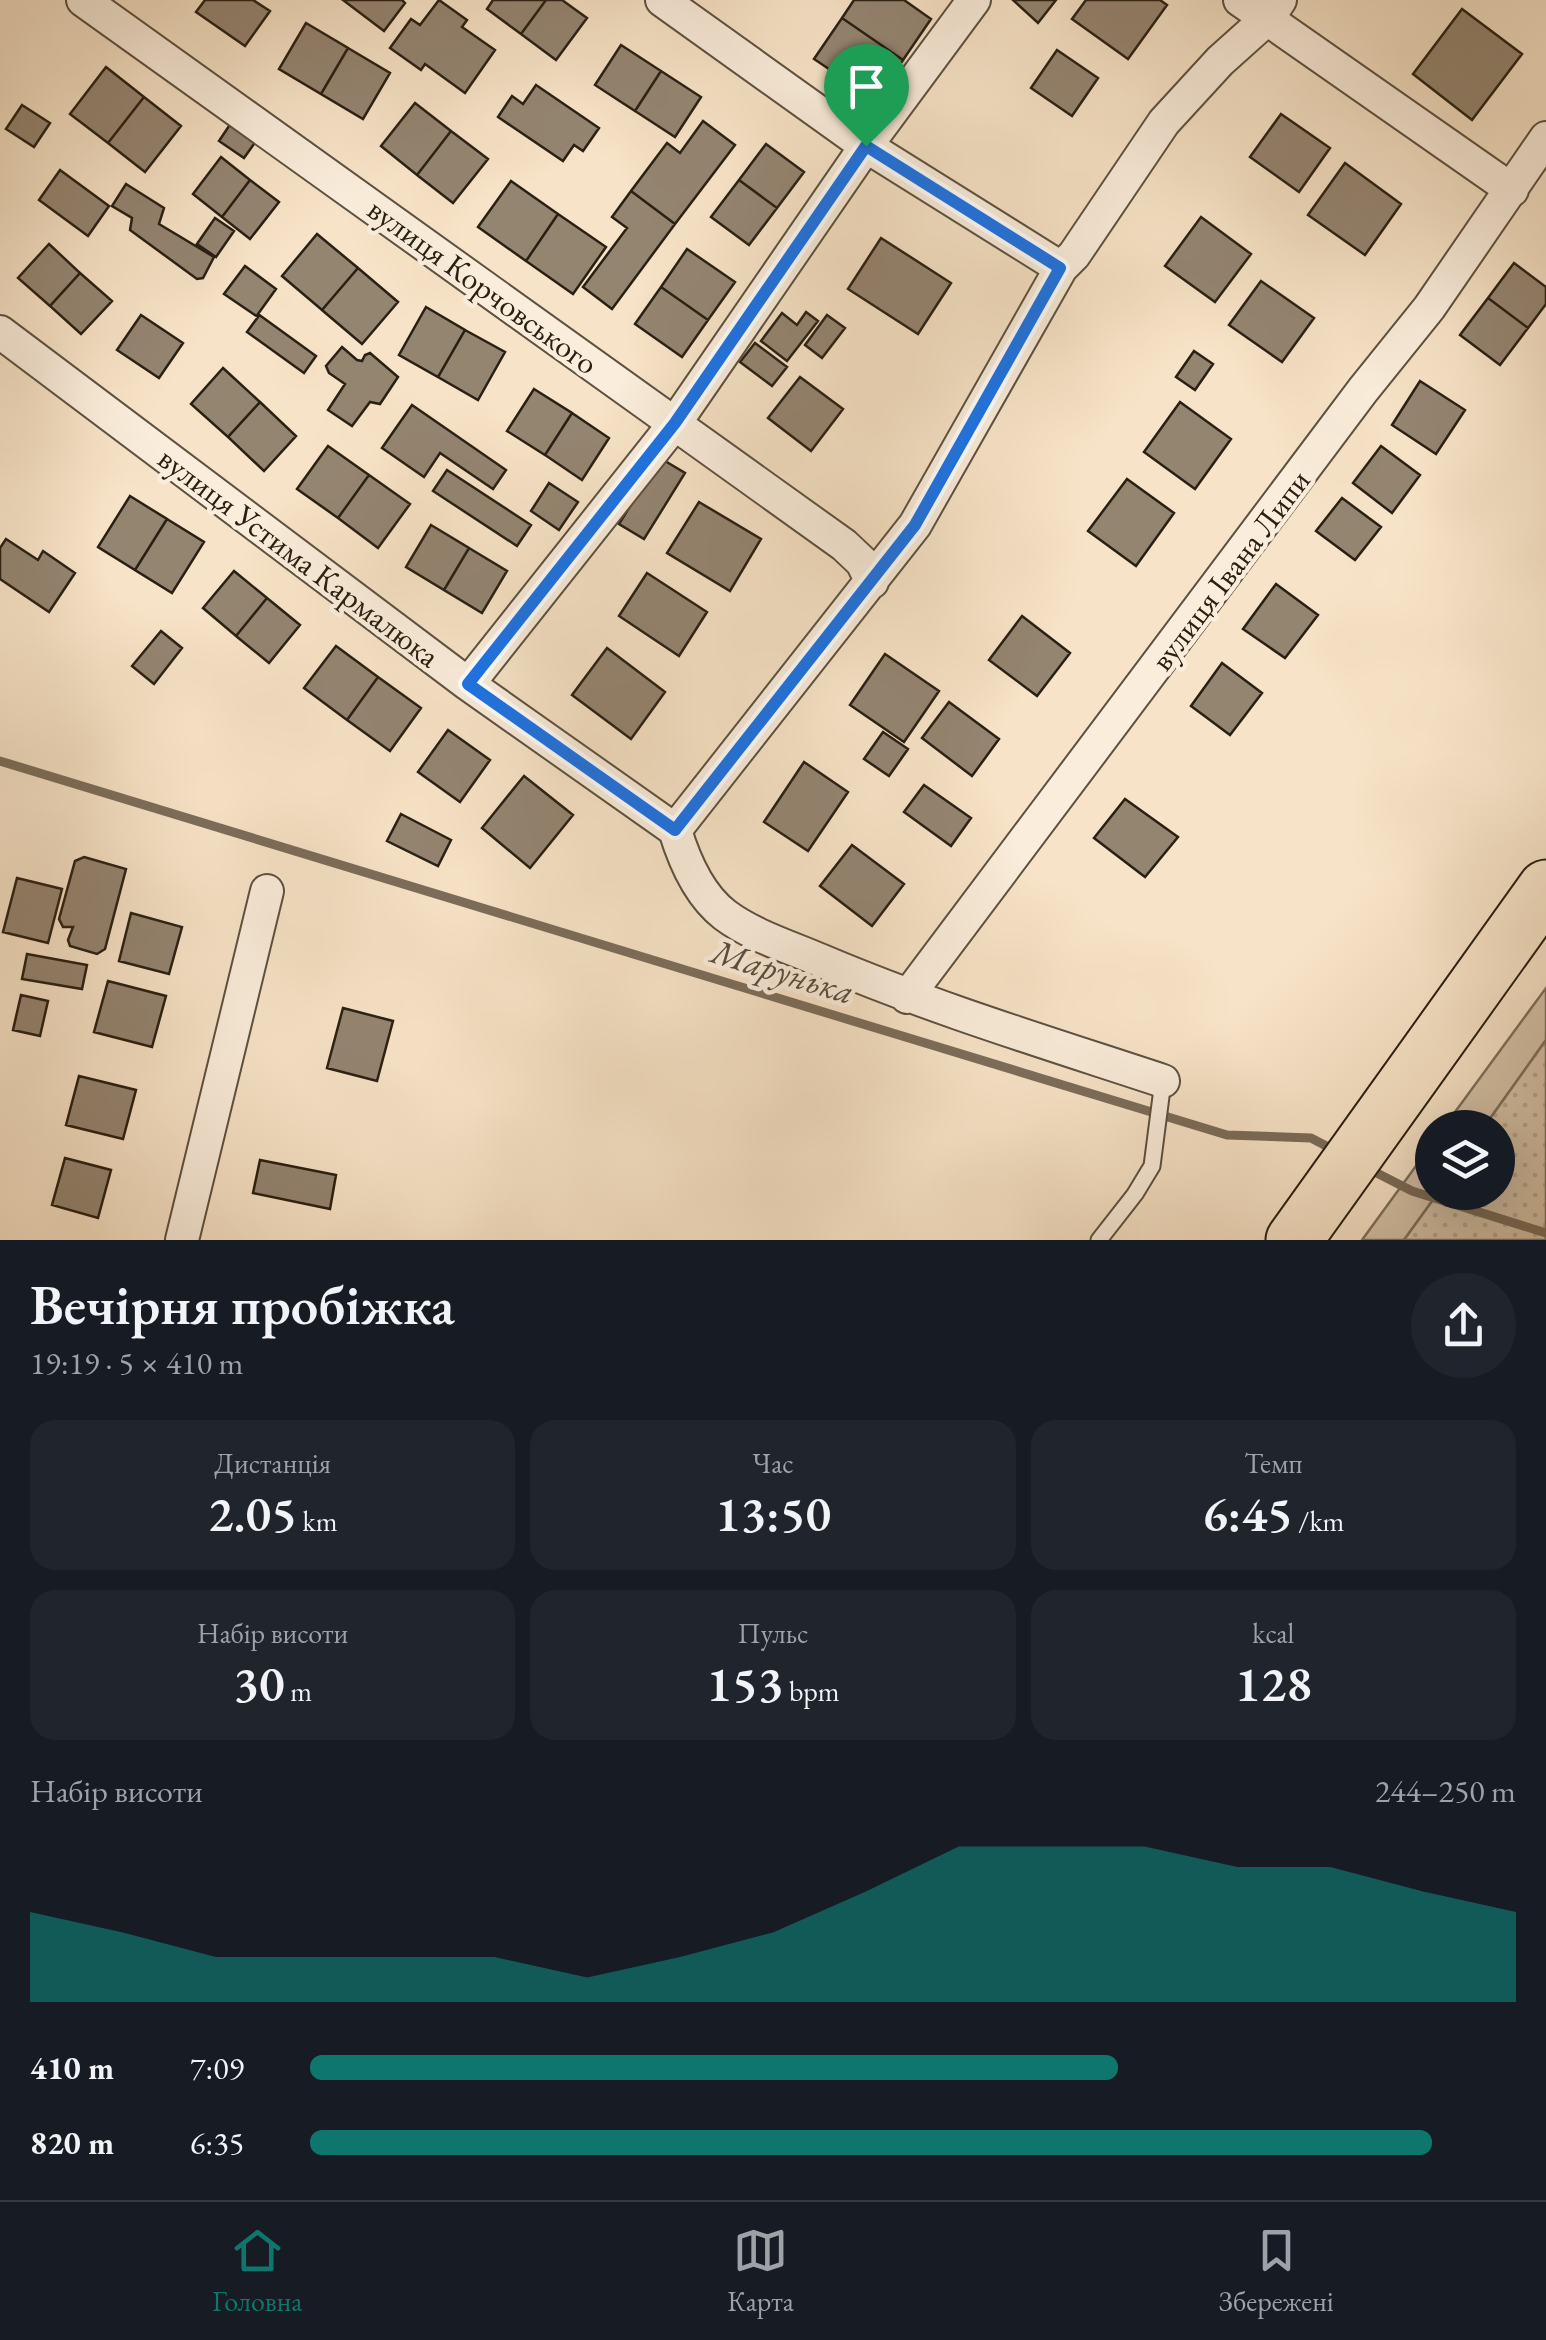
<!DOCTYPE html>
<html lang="uk">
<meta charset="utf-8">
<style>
:root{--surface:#171b24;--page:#20242c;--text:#f1f3f6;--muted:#9ea1a6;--line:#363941;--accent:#0f766e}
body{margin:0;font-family:"EB Garamond",serif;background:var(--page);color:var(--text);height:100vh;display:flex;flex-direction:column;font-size:38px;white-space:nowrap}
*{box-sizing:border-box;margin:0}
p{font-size:32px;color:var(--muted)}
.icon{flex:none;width:55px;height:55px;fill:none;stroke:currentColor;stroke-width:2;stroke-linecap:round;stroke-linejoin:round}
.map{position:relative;height:1240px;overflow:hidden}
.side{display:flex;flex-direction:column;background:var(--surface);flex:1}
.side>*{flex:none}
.fabs{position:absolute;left:1415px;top:1110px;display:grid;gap:20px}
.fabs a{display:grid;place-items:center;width:100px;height:100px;border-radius:50%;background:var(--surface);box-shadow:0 10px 40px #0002;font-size:50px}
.pin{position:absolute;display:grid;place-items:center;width:85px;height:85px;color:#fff;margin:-102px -42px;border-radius:50% 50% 50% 0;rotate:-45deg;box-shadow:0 0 10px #0007}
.pin .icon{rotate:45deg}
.round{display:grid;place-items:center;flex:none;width:105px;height:105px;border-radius:52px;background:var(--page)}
.summary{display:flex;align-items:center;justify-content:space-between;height:170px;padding:0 30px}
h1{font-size:55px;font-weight:600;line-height:75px}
.stats{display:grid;grid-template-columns:repeat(3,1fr);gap:15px;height:170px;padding:10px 30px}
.stats div{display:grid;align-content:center;border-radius:25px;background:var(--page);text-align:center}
.stats b{font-size:50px;font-weight:600}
.stats small{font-size:28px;font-weight:400}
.stats p{font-size:28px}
.chart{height:280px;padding:20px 30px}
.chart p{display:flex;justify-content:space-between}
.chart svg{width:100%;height:180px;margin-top:10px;fill:var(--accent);opacity:.7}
ul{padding:0 30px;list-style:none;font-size:32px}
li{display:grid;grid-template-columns:160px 120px 1fr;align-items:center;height:75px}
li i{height:25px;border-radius:12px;background:var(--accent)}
.tab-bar{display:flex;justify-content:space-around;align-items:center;height:140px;border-top:2px solid var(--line);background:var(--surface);font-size:28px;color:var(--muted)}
.tab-bar a{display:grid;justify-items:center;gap:5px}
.tab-bar .current{color:var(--accent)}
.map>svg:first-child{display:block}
</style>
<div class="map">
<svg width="1546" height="1240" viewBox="0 0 1546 1240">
<defs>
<pattern id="garden-dots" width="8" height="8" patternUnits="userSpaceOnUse" patternTransform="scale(2.5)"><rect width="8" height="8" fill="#d4c2a8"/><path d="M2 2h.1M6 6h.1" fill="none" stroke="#b6a690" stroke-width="1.8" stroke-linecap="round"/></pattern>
</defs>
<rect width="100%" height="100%" fill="#f7e3c7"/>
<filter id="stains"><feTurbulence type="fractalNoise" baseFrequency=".002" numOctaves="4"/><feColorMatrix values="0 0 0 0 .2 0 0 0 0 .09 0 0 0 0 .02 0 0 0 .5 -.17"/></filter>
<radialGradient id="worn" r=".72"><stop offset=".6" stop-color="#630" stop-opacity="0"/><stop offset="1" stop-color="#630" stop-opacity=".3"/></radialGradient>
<path fill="#d4c2a8" stroke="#7e715e" stroke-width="2.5" d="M 1546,988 L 1546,1040 L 1484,1127 L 1444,1127 Z
M 1432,1144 L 1432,1192 L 1438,1193 L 1404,1240 L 1362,1240 Z"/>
<path fill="url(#garden-dots)" stroke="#7e715e" stroke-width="2.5" d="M 1546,1040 L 1546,1240 L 1404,1240 L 1438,1193 L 1498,1192 L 1498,1128 L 1484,1127 Z"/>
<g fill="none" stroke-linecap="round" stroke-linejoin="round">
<path stroke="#7b6d5a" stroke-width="9" d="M 0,761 L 1227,1135 L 1311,1138 L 1334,1150
M 1369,1169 L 1412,1191 L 1546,1233"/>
</g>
<path fill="#948571" stroke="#292013" stroke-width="2.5" d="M 205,0 L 253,0 L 270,11 L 245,46 L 196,12 Z
M 343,0 L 402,0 L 405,3 L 384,31 Z
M 439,0 L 467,20 L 462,27 L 495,50 L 465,93 L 425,64 L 421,70 L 390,48 L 411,19 L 420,25 Z
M 493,0 L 546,0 L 521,34 L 487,9 Z
M 546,0 L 562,0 L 587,18 L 556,60 L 521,34 Z
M 854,0 L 904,0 L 931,19 L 903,60 L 842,18 Z
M 1013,0 L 1056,0 L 1038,23 Z
M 1086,0 L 1160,0 L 1167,5 L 1128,59 L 1072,19 Z
M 1462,9 L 1522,54 L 1472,120 L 1413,74 Z
M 842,18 L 903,60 L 875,100 L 814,59 Z
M 306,23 L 348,48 L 321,94 L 279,69 Z
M 621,45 L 661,71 L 635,111 L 595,85 Z
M 348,48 L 390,73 L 363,119 L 321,94 Z
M 1057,50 L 1098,78 L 1072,116 L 1031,88 Z
M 106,67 L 144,97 L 108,143 L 70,114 Z
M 661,71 L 701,97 L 675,137 L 635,111 Z
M 536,85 L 599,128 L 583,151 L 574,145 L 563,161 L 498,117 L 512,96 L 523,104 Z
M 144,97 L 181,126 L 145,172 L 108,143 Z
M 415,103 L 451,131 L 417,175 L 381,146 Z
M 22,105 L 50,123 L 34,147 L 6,129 Z
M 1281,114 L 1330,148 L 1299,192 L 1250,157 Z
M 703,121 L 735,145 L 675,224 L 631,191 L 667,143 L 680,153 Z
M 231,123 L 261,134 L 244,158 L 219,141 Z
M 451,131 L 488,159 L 453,203 L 417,175 Z
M 766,144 L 804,172 L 777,208 L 739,180 Z
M 221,157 L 250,180 L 222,217 L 193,194 Z
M 1345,163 L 1401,204 L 1365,255 L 1308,215 Z
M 60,170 L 109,206 L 88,236 L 39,200 Z
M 250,180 L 279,202 L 250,239 L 222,217 Z
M 739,180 L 777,208 L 749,245 L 711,217 Z
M 511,181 L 558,214 L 526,261 L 478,227 Z
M 126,184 L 164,208 L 159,224 L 214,257 L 203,278 L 197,279 L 130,230 L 132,218 L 112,206 Z
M 631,191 L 675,224 L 612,309 L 583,287 L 627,228 L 612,217 Z
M 558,214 L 606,247 L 573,294 L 526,261 Z
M 1201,217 L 1251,254 L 1215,302 L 1165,266 Z
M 215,218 L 234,231 L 216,257 L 197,244 Z
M 317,234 L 358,268 L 322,310 L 282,276 Z
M 881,238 L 951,283 L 918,334 L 848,289 Z
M 49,244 L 80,273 L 50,306 L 18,278 Z
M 687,249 L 735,282 L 708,320 L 661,287 Z
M 1514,263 L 1546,287 L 1546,304 L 1528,328 L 1488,298 Z
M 245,266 L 276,289 L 258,314 L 316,356 L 304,373 L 247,332 L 258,317 L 224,294 Z
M 358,268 L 398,302 L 362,344 L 322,310 Z
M 80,273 L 112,301 L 81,334 L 50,306 Z
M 1261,281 L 1314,318 L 1282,362 L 1229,325 Z
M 661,287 L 708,320 L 682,357 L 635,324 Z
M 1488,298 L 1528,328 L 1500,365 L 1460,335 Z
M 426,307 L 465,330 L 438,377 L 399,355 Z
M 806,312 L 818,321 L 787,361 L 761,341 L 782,313 L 797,325 Z
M 141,315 L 183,343 L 159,378 L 117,350 Z
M 827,315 L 845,328 L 822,358 L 805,345 Z
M 465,330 L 505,352 L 478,400 L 438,377 Z
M 755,343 L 787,367 L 772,386 L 740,362 Z
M 342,347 L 357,360 L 362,361 L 365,355 L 370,353 L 398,377 L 380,404 L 370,402 L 352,426 L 328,410 L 345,384 L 329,373 L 326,366 Z
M 1194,351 L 1213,364 L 1195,390 L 1176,377 Z
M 223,368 L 260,402 L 228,437 L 191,404 Z
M 800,377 L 843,409 L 811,451 L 768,418 Z
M 1420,381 L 1465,410 L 1436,454 L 1392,425 Z
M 534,389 L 572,413 L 545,455 L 507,431 Z
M 260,402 L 296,436 L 264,471 L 228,437 Z
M 1180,402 L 1231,439 L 1195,489 L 1144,452 Z
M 412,405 L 506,470 L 493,489 L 440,453 L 424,477 L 382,448 Z
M 572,413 L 609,438 L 582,480 L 545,455 Z
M 328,446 L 369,475 L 338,518 L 297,489 Z
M 1381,446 L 1420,475 L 1392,513 L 1353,483 Z
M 660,458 L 685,473 L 644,539 L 619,524 Z
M 447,470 L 531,525 L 517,546 L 433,491 Z
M 369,475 L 410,504 L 378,548 L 338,518 Z
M 1127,479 L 1174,513 L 1136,566 L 1088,531 Z
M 549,483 L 578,502 L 559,530 L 531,511 Z
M 130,496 L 167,519 L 135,570 L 98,547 Z
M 1342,498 L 1381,527 L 1355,560 L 1316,531 Z
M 699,502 L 761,539 L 730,591 L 667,553 Z
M 167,519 L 204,542 L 172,593 L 135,570 Z
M 431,525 L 469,548 L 444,590 L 406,567 Z
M 6,539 L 38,560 L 43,551 L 75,573 L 49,612 L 0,579 L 0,548 Z
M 469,548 L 507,571 L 482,613 L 444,590 Z
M 234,571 L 267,598 L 236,636 L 203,608 Z
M 647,573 L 707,612 L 679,656 L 619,616 Z
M 1276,584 L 1318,615 L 1285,658 L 1243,629 Z
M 267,598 L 300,625 L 269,663 L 236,636 Z
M 1022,616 L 1070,653 L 1037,696 L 989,660 Z
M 161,631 L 182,648 L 154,684 L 132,666 Z
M 336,646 L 378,677 L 347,720 L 304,688 Z
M 607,648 L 665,692 L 631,739 L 572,695 Z
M 885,654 L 939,691 L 904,742 L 850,705 Z
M 1222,663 L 1262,693 L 1230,735 L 1191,706 Z
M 378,677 L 421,708 L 390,751 L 347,720 Z
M 949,702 L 999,739 L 972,776 L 922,738 Z
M 448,730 L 490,760 L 460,802 L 418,772 Z
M 883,732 L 908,749 L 889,776 L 864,759 Z
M 804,762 L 848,792 L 808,851 L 764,822 Z
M 524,776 L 573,815 L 530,868 L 482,828 Z
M 924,785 L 971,818 L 951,846 L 904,812 Z
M 1125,799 L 1178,837 L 1145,877 L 1094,838 Z
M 401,814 L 451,840 L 438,866 L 387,841 Z
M 852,845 L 904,884 L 872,926 L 820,886 Z
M 84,857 L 126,869 L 105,949 L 97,954 L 70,946 L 68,940 L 73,927 L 63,927 L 59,919 L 75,861 Z
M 17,878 L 62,889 L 48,943 L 3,932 Z
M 131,913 L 182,927 L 169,974 L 119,961 Z
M 27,954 L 87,965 L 82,989 L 22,979 Z
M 108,981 L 166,996 L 152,1047 L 94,1032 Z
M 21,995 L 48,1001 L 40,1036 L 13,1030 Z
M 343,1008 L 393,1021 L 377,1081 L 327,1068 Z
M 79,1076 L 136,1090 L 123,1139 L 66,1125 Z
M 65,1158 L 111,1170 L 98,1218 L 52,1205 Z
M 260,1160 L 336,1175 L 330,1209 L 253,1193 Z"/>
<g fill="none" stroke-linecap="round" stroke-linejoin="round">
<g stroke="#5c5140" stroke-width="19">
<path id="lane" d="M 1099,1240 L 1135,1194 L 1152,1166 L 1163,1081"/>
</g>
<g stroke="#5c5140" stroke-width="36">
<path id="street" d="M 83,0 L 844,545 L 862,562 L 872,582
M 662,0 L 866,146 L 1061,268
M 1240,0 L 1512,190
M 0,332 L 468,684 L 675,830 C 684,860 699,895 725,915 C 753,936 790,947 822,961 C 933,1008 1048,1043 1163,1081
M 468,684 L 675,423 L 866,146 L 974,0
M 675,830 L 915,525 L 1061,268 L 1074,255 L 1164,122 L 1220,61 L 1268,18 L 1280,0
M 907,997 L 1363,390 L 1429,308 L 1546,138
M 182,1240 L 267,891"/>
</g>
<g stroke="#292013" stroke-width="59">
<path id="highway" d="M 1294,1240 L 1546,888"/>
</g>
<use href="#lane" stroke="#faeddb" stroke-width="15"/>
<use href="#street" stroke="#faeddb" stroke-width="32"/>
<use href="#highway" stroke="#f7e3c7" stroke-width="55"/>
</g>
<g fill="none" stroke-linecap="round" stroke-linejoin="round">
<g stroke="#fff" stroke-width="20">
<path id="route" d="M 866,146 L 1060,268 L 915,525 L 675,830 L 468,684 L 675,423 Z"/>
</g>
<use href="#route" stroke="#1a73e8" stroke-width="12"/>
</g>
<g text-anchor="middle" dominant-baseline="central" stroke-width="9" stroke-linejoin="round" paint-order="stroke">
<g font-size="32" fill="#292013" stroke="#faeddb">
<text transform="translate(483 286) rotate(36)">вулиця Корчовського</text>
<text transform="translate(299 557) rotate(37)">вулиця Устима Кармалюка</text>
<text transform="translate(1230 570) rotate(-53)">вулиця Івана Липи</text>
</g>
<g font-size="35" font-style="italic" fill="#594d3d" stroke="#faeddb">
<text transform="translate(783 971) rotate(17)">Марунька</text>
</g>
</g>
<rect width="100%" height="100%" filter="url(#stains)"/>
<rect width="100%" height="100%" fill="url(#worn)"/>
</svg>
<div class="fabs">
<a><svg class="icon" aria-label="layers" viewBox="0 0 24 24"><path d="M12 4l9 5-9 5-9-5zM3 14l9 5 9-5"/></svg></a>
</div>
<div class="pin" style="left:866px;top:146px;background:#1e9e55"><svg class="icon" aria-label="arrive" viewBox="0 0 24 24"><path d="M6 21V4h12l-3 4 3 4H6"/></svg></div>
</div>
<section class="side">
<div class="summary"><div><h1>Вечірня пробіжка</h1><p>19:19 · 5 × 410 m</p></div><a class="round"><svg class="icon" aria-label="share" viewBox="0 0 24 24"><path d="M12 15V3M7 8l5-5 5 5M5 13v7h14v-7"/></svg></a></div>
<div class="stats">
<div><p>Дистанція</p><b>2.05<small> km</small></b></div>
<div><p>Час</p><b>13:50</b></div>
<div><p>Темп</p><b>6:45<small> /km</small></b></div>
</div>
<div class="stats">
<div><p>Набір висоти</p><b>30<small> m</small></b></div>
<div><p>Пульс</p><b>153<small> bpm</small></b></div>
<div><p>kcal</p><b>128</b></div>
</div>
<div class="chart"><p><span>Набір висоти</span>244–250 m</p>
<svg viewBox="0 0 160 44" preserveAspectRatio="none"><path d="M0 44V22L10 27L20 33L30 33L40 33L50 33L60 38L70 33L80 27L90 17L100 6L110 6L120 6L130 11L140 11L150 17L160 22V44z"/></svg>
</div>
<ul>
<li><b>410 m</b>7:09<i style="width:67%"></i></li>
<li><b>820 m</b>6:35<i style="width:93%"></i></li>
</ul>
</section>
<nav class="tab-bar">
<a class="current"><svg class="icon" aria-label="home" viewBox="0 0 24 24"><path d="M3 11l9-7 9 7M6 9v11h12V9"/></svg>Головна</a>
<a><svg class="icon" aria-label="map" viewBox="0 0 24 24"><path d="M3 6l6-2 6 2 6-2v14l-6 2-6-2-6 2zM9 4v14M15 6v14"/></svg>Карта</a>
<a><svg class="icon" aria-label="saved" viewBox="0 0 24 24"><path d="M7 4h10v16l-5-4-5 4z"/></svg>Збережені</a>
</nav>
